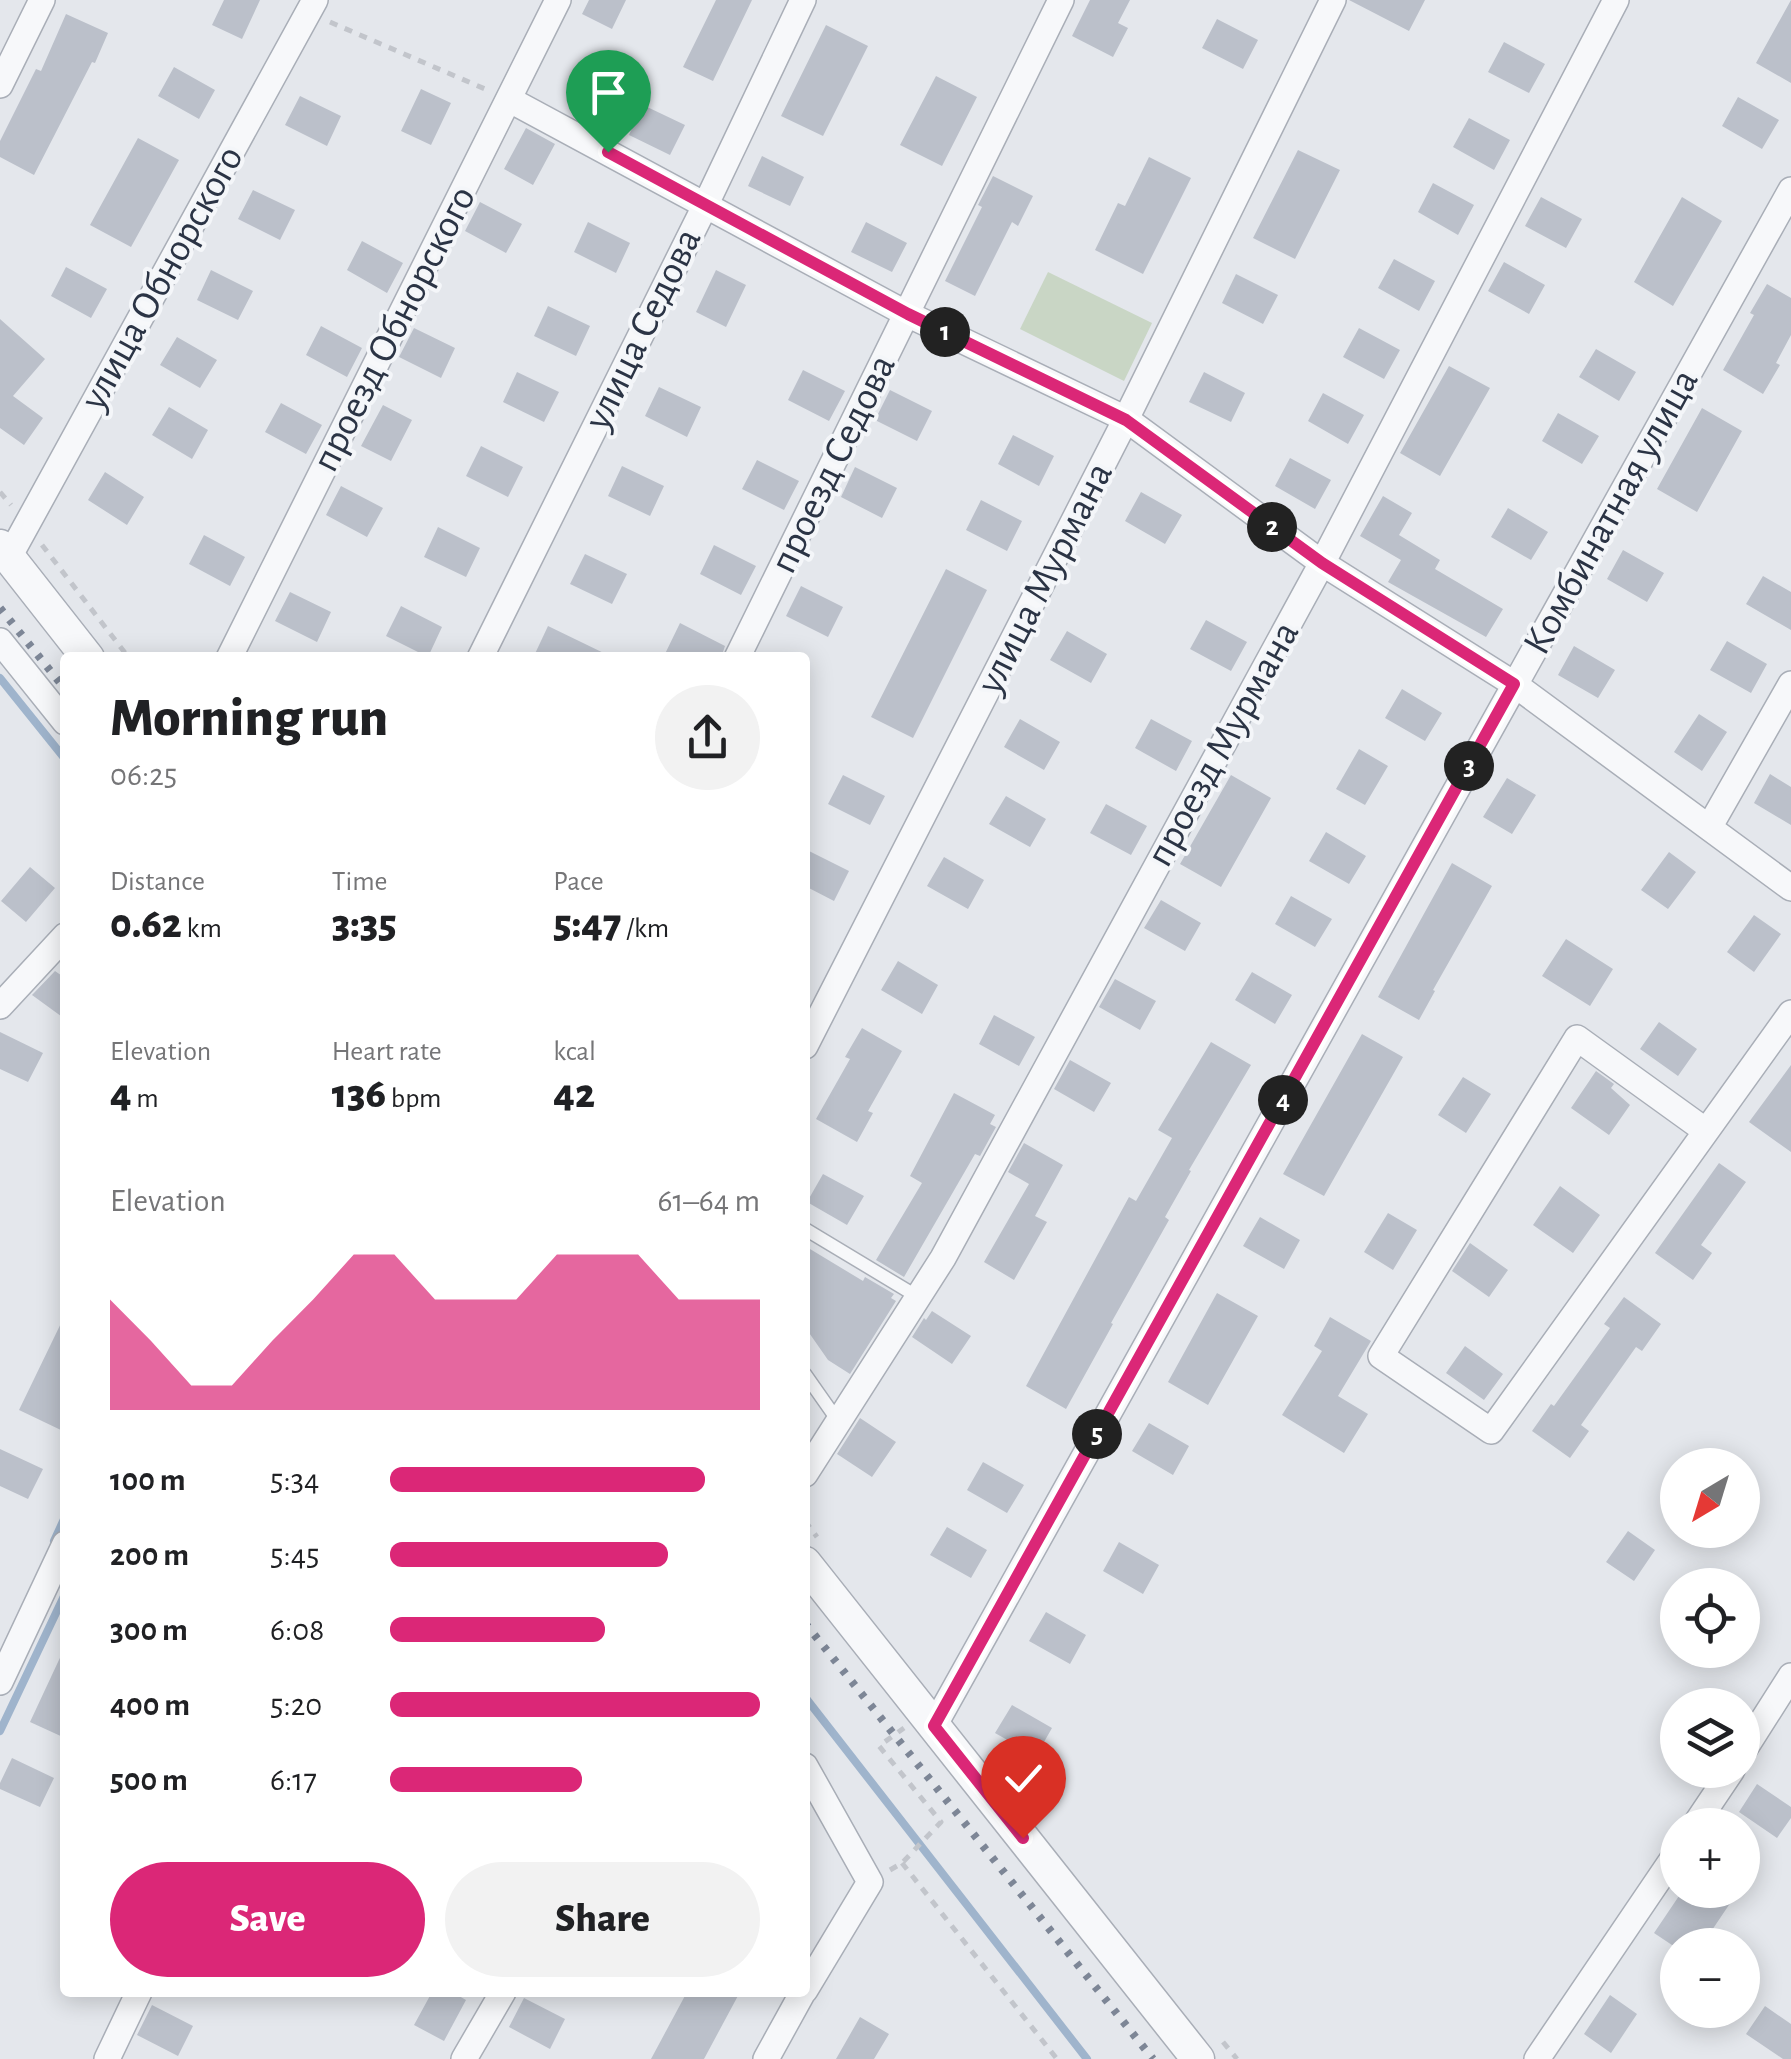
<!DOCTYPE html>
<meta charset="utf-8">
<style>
:root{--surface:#fff;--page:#f2f2f2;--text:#202124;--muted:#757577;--accent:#db2777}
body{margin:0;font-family:"Alegreya Sans",sans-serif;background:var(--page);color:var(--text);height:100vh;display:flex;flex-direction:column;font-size:38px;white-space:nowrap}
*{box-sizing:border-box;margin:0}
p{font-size:32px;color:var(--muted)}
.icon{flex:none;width:55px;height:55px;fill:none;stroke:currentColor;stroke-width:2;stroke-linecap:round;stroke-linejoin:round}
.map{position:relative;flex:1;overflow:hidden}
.details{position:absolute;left:60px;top:652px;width:750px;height:1345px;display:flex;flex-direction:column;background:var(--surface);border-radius:10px;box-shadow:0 5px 25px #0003}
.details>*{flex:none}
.needle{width:65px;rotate:218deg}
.buttons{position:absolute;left:1660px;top:1448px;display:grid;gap:20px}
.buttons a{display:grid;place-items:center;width:100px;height:100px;border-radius:50%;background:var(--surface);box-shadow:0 5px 25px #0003;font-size:50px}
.pin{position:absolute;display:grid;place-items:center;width:85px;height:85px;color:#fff;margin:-102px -42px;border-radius:50% 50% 50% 0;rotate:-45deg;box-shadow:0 0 10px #0007}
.pin .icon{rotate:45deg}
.km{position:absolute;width:50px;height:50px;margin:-25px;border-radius:50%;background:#222;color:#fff;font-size:28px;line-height:50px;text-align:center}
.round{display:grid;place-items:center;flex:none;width:105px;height:105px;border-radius:52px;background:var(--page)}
.overview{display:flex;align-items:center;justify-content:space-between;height:170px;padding:0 50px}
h1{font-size:55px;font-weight:800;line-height:75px}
.metrics{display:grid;grid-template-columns:repeat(3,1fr);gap:15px;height:170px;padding:10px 50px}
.metrics div{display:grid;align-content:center}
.metrics b{font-size:42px;font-weight:800}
.metrics small{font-size:28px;font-weight:400}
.metrics p{font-size:28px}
.chart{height:280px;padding:20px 50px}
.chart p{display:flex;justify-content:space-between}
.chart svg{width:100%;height:180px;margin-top:10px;fill:var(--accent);opacity:.7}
.button{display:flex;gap:20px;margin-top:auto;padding:20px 50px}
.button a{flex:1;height:115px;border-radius:60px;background:var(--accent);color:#fff;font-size:40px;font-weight:800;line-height:115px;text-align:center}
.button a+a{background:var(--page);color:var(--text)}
ul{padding:0 50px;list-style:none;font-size:32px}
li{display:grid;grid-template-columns:160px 120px 1fr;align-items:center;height:75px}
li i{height:25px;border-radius:12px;background:var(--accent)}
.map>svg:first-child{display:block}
</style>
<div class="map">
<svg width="1791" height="2059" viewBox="0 0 1791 2059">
<rect width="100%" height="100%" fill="#e4e7ec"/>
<path fill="#c9d6c5" d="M 1048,272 L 1152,323 L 1124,381 L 1020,329 Z"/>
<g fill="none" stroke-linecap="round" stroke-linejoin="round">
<path stroke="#9fb4cc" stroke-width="8" d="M 0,678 L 65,759
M 54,1541 L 65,1517
M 805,1697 L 1087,2059
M 0,1731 L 65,1594"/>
</g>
<path fill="#bbc0ca" d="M 224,0 L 260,0 L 242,39 L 212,25 Z
M 589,0 L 626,0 L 612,29 L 582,14 Z
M 716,0 L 752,0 L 713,81 L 683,67 Z
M 1090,0 L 1130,0 L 1118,23 L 1128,28 L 1113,57 L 1072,36 Z
M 1349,0 L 1425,0 L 1409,31 Z
M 1791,0 L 1791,83 L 1756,63 Z
M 66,14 L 108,33 L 95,63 L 92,62 L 34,175 L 0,157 L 0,141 L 36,69 L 41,71 Z
M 1217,19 L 1258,40 L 1243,69 L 1202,48 Z
M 826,25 L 868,46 L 823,136 L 781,116 Z
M 1504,42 L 1545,64 L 1529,93 L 1488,72 Z
M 174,67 L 215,90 L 199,119 L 158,96 Z
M 936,76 L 977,97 L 942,166 L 900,145 Z
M 421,89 L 451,103 L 431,145 L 401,131 Z
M 300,96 L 341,116 L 327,146 L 285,125 Z
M 1738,97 L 1779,120 L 1762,149 L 1722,126 Z
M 643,105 L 685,125 L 670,155 L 629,135 Z
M 1469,118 L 1510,140 L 1494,170 L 1453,147 Z
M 526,128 L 555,144 L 533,185 L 504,169 Z
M 138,138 L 179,160 L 131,247 L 90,225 Z
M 1298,150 L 1340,170 L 1295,259 L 1253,238 Z
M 762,156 L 804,177 L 790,206 L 748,186 Z
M 1149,157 L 1191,178 L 1143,274 L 1095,250 L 1118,203 L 1125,206 Z
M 993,176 L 1033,196 L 1018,226 L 1012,222 L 975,296 L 945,281 L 982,207 L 978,205 Z
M 1433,183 L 1474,205 L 1458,235 L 1418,212 Z
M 253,190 L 295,210 L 280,240 L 238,219 Z
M 1541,197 L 1582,219 L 1566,248 L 1525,226 Z
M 1682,197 L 1722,221 L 1673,306 L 1634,282 Z
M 480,202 L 522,224 L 506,253 L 465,231 Z
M 588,222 L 630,243 L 616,273 L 574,252 Z
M 866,222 L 907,243 L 892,272 L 851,252 Z
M 362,241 L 403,263 L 387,293 L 347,270 Z
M 1394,259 L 1435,281 L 1419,311 L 1378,288 Z
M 1504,262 L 1545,285 L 1529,314 L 1488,291 Z
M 66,267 L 107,289 L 91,318 L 51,296 Z
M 211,270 L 253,291 L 238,320 L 197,300 Z
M 716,270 L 746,285 L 726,327 L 696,312 Z
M 1236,274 L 1278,295 L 1263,324 L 1222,303 Z
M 1767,284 L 1791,298 L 1791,335 L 1776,363 L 1780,365 L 1763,394 L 1723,370 L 1754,315 L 1750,313 Z
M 548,306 L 590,326 L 576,356 L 534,336 Z
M 0,319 L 45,359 L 13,396 L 43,418 L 24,445 L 0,428 Z
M 321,326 L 362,348 L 347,377 L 306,355 Z
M 414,328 L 455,348 L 441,378 L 399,357 Z
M 1359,328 L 1400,350 L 1384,379 L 1343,357 Z
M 177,337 L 217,360 L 200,388 L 160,365 Z
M 1596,349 L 1636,372 L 1619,401 L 1579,377 Z
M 1449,366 L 1490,388 L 1440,476 L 1400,453 Z
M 803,370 L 845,391 L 829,421 L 788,400 Z
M 517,372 L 559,392 L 544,422 L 503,402 Z
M 1204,372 L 1245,393 L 1231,422 L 1189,402 Z
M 659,387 L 701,407 L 687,437 L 645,416 Z
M 890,390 L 932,411 L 917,441 L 875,420 Z
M 1323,393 L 1364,415 L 1348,444 L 1308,421 Z
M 281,403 L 322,425 L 306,454 L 265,432 Z
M 383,405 L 412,420 L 391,461 L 361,446 Z
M 169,407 L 208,430 L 192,459 L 152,435 Z
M 1702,408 L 1742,431 L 1697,512 L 1657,489 Z
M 1558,413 L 1599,436 L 1582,464 L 1542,441 Z
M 1013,435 L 1054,456 L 1039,486 L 998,464 Z
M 481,446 L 523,467 L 508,497 L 466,476 Z
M 1290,458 L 1331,480 L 1315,509 L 1275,486 Z
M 757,460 L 799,481 L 784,510 L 742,489 Z
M 622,466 L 664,486 L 650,516 L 608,496 Z
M 855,467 L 897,488 L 882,518 L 841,497 Z
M 105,472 L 144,497 L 127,525 L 88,500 Z
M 341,486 L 383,508 L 367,537 L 326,515 Z
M 1141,492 L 1182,515 L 1165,544 L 1125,521 Z
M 1383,496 L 1412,513 L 1399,535 L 1440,560 L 1435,569 L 1503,609 L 1486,637 L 1388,582 L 1401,560 L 1360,536 Z
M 981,500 L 1022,521 L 1007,551 L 966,530 Z
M 1508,508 L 1548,532 L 1531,560 L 1491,537 Z
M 438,527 L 480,548 L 466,577 L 424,557 Z
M 204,535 L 245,557 L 230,586 L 189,564 Z
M 714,545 L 756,566 L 741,595 L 700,574 Z
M 1623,550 L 1664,573 L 1647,602 L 1607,579 Z
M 585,554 L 627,574 L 612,604 L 570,584 Z
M 946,569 L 987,590 L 913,738 L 871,717 Z
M 1763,576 L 1791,592 L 1791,630 L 1746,604 Z
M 801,586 L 843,607 L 828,637 L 786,616 Z
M 290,592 L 331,612 L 317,642 L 275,621 Z
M 401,606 L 442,627 L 428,657 L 386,636 Z
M 1206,620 L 1247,642 L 1231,671 L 1190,649 Z
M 680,623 L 725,646 L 721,658 L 663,658 Z
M 548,626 L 614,658 L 533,658 Z
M 1067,631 L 1107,654 L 1091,683 L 1050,660 Z
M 1727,641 L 1767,664 L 1751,693 L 1710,670 Z
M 1574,646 L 1615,670 L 1598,698 L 1558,675 Z
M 1402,689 L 1442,713 L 1425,741 L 1385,718 Z
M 1699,714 L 1727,732 L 1702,771 L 1674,752 Z
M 1020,719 L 1060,742 L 1044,770 L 1004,747 Z
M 1151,719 L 1192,741 L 1176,771 L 1135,748 Z
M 1359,749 L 1388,766 L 1365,805 L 1336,789 Z
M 1770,774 L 1791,787 L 1791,825 L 1754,803 Z
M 843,775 L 885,796 L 870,825 L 828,804 Z
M 1231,775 L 1271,798 L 1221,887 L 1180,864 Z
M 1507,778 L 1536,795 L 1512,834 L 1483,817 Z
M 1006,796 L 1046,819 L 1030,847 L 989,824 Z
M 1106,804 L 1147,826 L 1131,855 L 1090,833 Z
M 1326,832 L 1366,856 L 1349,884 L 1309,861 Z
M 805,849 L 849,871 L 834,901 L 805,886 Z
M 1669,852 L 1696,872 L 1668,909 L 1641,890 Z
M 944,857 L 984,880 L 968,909 L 927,886 Z
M 1452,863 L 1492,886 L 1433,990 L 1435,991 L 1419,1020 L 1378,997 Z
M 30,867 L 55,888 L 26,922 L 1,901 Z
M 1291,896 L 1332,919 L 1315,947 L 1275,924 Z
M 1161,900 L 1201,923 L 1185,951 L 1144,928 Z
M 1754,915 L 1781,934 L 1754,972 L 1727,952 Z
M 1566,939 L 1613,969 L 1590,1006 L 1542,976 Z
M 898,961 L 938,985 L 922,1014 L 881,990 Z
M 55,971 L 65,978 L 65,1019 L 32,995 Z
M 1252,972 L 1292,995 L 1275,1024 L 1235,1000 Z
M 1115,979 L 1156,1001 L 1140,1030 L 1099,1007 Z
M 994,1015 L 1035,1037 L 1019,1066 L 979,1044 Z
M 1659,1022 L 1697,1049 L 1678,1076 L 1640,1049 Z
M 862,1028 L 902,1051 L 868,1111 L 873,1113 L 857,1142 L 816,1119 L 850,1059 L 845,1057 Z
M 0,1032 L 43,1053 L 28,1082 L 0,1069 Z
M 1362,1034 L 1403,1057 L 1324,1196 L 1283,1174 Z
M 1211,1042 L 1251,1065 L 1189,1170 L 1191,1171 L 1165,1217 L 1169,1220 L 1111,1323 L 1113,1324 L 1066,1409 L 1026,1386 L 1129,1197 L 1136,1201 L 1172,1138 L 1158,1130 Z
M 1070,1060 L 1111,1083 L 1094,1112 L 1054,1089 Z
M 1791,1065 L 1791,1152 L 1749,1122 Z
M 1596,1071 L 1614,1084 L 1611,1088 L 1630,1105 L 1609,1135 L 1571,1108 Z
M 1463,1077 L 1491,1094 L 1466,1133 L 1438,1115 Z
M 954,1093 L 995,1115 L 990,1124 L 996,1127 L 980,1156 L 975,1154 L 904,1277 L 876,1260 L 922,1183 L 910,1176 Z
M 1024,1143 L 1063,1165 L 1035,1216 L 1047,1222 L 1014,1280 L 984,1262 L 1029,1184 L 1008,1172 Z
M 1719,1163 L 1746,1182 L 1701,1245 L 1712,1253 L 1693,1280 L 1655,1253 Z
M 823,1174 L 864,1196 L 847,1225 L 807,1202 Z
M 1560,1186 L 1600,1215 L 1573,1253 L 1533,1225 Z
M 1388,1213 L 1417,1230 L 1393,1270 L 1364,1252 Z
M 1260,1217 L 1300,1240 L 1284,1269 L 1243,1246 Z
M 1470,1243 L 1508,1270 L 1489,1297 L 1452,1271 Z
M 805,1246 L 863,1281 L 865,1277 L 894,1294 L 891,1298 L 896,1301 L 850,1374 L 828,1360 L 805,1327 Z
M 1217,1293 L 1258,1316 L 1208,1405 L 1168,1382 Z
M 1624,1297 L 1661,1324 L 1642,1351 L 1636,1347 L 1581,1425 L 1589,1431 L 1570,1458 L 1532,1431 L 1551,1404 L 1554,1406 L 1610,1328 L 1604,1324 Z
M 932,1311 L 971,1336 L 952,1364 L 912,1337 L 924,1318 L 926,1320 Z
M 65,1315 L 65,1432 L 19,1410 Z
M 1330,1317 L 1371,1341 L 1338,1396 L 1368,1414 L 1344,1453 L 1282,1415 L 1322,1351 L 1314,1346 Z
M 1465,1346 L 1503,1374 L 1484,1400 L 1446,1373 Z
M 860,1418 L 896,1442 L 872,1477 L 837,1454 Z
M 1149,1423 L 1189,1446 L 1173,1475 L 1132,1451 Z
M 0,1449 L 43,1469 L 28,1499 L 0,1486 Z
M 983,1462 L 1024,1485 L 1007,1513 L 967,1490 Z
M 947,1527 L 987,1550 L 971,1578 L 930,1555 Z
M 1628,1531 L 1655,1550 L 1634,1581 L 1606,1562 Z
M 1119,1542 L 1159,1565 L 1143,1594 L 1103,1571 Z
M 1046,1612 L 1086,1635 L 1070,1664 L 1029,1641 Z
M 65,1647 L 65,1738 L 30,1722 Z
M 1012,1705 L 1052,1728 L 1036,1756 L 995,1733 Z
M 12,1758 L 54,1778 L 40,1807 L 0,1789 L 0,1783 Z
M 1757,1784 L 1791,1807 L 1791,1818 L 1777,1838 L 1739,1812 Z
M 1683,1890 L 1739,1890 L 1702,1945 L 1672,1945 L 1654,1933 Z
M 432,1992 L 452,1992 L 466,2000 L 444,2041 L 414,2025 Z
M 687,1992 L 740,1992 L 704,2059 L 651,2059 Z
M 1610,1995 L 1637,2014 L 1611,2053 L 1584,2034 Z
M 524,1998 L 565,2019 L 550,2049 L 509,2027 Z
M 152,2005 L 193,2026 L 178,2056 L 137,2035 Z
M 1765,2006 L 1791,2024 L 1791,2059 L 1783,2059 L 1746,2034 Z
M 860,2017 L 889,2034 L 874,2059 L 836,2059 Z"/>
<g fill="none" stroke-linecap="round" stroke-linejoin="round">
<g stroke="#a9aeb7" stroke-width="15">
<path id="service" d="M 805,1229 L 918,1297
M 805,1374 L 838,1421"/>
</g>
<g stroke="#a9aeb7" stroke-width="28">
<path id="minor" d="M 0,85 L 42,0
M 510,100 L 907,314 L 1126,419 L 1322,563 L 1514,684 L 1791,888
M 9,557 L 315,0
M 0,641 L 65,722
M 229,658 L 558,0
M 480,658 L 706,204 L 803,0
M 737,658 L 1061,0
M 1710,826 L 1791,684
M 0,1006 L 65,936
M 805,1046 L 1126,419 L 1333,0
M 1706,1131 L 1577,1038 L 1381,1356 L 1491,1431 L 1791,1013
M 805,1474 L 943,1258 L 1328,552 L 1616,0
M 0,1682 L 65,1544
M 934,1726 L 1791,190
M 1742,1753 L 1791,1676
M 805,1766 L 870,1882 L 805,1990
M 1695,1825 L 1732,1770
M 107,2059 L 139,1992
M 464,2059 L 503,1992
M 766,2059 L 803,1992
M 1537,2059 L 1678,1851"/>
</g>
<g stroke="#a9aeb7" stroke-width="35">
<path id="tertiary" d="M 0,546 L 88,658
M 805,1563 L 1198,2059"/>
</g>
<path stroke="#c2c5cb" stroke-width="5" stroke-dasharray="8 8" stroke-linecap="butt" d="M 330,22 L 485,89
M 0,492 L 11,505
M 42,545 L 129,658
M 805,1521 L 817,1537
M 902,1863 L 1057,2059
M 890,1870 L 902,1863 L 941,1822 L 879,1746 L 904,1728
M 1223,2042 L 1237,2059"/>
<use href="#service" stroke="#f7f8fa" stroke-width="12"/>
<use href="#minor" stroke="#f7f8fa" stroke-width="25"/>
<use href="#tertiary" stroke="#f7f8fa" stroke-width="32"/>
<path stroke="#7d8696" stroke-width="8" stroke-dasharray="5 10" stroke-linecap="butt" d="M 0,608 L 65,689
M 805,1623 L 1153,2059"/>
</g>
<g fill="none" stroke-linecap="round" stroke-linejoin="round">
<g stroke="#fff" stroke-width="20">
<path id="route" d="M 608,152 L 908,314 L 1126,420 L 1322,563 L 1514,684 L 934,1726 L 1023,1838"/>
</g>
<use href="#route" stroke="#db2777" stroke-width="12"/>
</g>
<g text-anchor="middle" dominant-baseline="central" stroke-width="8" stroke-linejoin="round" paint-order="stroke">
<g font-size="40" fill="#2b3445" stroke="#f4f6f9">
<text transform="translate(162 278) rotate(-61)">улица Обнорского</text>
<text transform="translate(394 329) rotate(-63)">проезд Обнорского</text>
<text transform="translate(643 329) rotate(-64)">улица Седова</text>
<text transform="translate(833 464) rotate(-64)">проезд Седова</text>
<text transform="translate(1611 512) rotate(-61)">Комбинатная улица</text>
<text transform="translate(1045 578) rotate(-63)">улица Мурмана</text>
<text transform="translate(1223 744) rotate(-61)">проезд Мурмана</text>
</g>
</g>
</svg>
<div class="buttons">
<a><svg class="needle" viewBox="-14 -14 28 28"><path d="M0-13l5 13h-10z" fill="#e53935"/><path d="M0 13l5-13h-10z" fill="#757577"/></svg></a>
<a><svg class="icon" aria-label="locate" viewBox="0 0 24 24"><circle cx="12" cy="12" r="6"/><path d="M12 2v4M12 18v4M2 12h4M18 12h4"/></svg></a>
<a><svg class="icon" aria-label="layers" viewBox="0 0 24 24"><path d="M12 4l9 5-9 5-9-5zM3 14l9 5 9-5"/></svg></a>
<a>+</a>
<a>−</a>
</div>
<div class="pin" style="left:608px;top:152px;background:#1e9e55"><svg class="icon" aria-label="arrive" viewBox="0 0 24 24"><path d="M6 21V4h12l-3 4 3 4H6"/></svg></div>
<div class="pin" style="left:1023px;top:1838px;background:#d93025"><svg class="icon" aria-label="check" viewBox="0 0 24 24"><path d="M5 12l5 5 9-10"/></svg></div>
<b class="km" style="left:945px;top:332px">1</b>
<b class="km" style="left:1272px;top:527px">2</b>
<b class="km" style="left:1469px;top:766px">3</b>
<b class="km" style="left:1283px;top:1100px">4</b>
<b class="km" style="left:1097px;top:1434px">5</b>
<section class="details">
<div class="overview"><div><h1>Morning run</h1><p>06:25</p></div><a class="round"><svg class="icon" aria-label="share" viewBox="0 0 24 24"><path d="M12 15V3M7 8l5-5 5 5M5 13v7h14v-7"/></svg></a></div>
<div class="metrics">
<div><p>Distance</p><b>0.62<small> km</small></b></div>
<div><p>Time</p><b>3:35</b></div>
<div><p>Pace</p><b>5:47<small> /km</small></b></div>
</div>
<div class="metrics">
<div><p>Elevation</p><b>4<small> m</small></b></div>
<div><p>Heart rate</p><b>136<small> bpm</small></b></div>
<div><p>kcal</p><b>42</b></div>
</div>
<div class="chart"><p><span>Elevation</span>61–64 m</p>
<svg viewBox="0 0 160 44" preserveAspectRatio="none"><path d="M0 44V17L10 27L20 38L30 38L40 27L50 17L60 6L70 6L80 17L90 17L100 17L110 6L120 6L130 6L140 17L150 17L160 17V44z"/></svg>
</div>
<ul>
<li><b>100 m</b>5:34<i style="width:85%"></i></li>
<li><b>200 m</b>5:45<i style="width:75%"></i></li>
<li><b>300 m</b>6:08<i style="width:58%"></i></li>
<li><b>400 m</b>5:20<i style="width:100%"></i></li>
<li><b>500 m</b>6:17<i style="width:52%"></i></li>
</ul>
<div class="button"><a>Save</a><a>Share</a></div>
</section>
</div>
